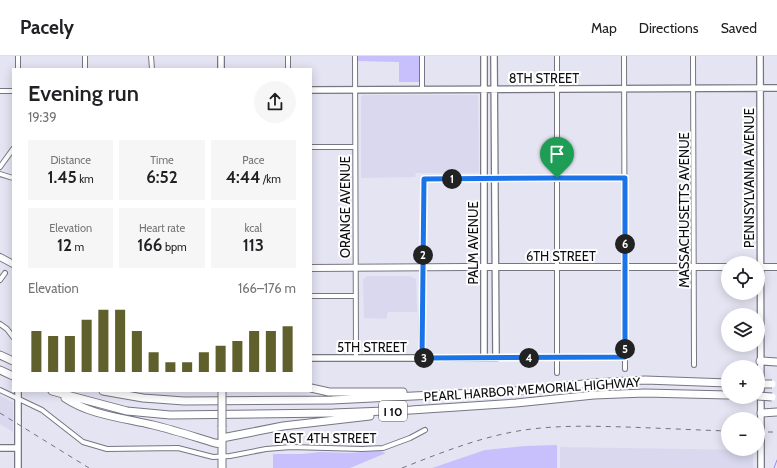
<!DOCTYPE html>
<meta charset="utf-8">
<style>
:root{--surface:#fff;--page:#f6f6f6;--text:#202124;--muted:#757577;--line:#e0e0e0;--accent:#60602d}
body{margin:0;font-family:Cabin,sans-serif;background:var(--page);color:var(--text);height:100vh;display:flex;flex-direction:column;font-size:15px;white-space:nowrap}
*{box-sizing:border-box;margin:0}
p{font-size:13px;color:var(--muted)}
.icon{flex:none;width:22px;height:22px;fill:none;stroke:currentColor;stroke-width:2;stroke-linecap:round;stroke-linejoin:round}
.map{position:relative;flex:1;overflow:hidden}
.side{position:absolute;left:12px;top:12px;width:300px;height:324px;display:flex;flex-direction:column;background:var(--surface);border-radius:0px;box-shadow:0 2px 10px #0003}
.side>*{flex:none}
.tools{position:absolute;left:721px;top:200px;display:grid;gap:8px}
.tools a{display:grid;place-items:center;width:44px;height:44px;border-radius:50%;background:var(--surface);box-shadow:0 2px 10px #0003;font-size:20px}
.pin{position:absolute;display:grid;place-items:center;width:34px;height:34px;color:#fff;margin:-41px -17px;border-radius:50% 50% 50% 0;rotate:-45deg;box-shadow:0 0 4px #0007}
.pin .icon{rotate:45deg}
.km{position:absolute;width:20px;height:20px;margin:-10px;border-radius:50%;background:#222;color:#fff;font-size:11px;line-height:20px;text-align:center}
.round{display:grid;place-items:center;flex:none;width:42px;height:42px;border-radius:21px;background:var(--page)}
.summary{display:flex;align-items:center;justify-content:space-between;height:68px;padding:0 16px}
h1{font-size:22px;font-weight:600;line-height:30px}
.figures{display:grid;grid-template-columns:repeat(3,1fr);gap:6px;height:68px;padding:4px 16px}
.figures div{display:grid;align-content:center;border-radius:0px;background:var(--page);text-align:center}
.figures b{font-size:17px;font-weight:600}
.figures small{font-size:11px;font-weight:400}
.figures p{font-size:11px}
.chart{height:112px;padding:8px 16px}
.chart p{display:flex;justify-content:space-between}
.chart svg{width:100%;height:72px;margin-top:4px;stroke:var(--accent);stroke-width:6}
header{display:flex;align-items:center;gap:24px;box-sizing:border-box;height:56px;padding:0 20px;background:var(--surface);border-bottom:1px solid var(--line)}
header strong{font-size:19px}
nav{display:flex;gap:22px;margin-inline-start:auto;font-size:14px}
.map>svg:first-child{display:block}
</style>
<header>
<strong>Pacely</strong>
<nav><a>Map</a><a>Directions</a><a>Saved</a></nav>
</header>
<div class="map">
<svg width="777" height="412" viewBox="0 0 777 412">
<rect width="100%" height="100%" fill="#e5e4f3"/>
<path fill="#dad8ee" d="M 362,39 L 478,39 L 479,117 L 416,117 L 415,121 L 361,122 L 361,42 Z
M 367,220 L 410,220 L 416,223 L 417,256 L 388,256 L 386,263 L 364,262 L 363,224 Z
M 0,339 L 13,347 L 13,376 L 0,368 Z
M 560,391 L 753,394 L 753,412 L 560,412 Z"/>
<path fill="#c7c0fc" d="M 357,0 L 421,0 L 421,26 L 399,26 L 399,6 L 357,5 Z
M 557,389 L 557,412 L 432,412 L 485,394 L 525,390 Z
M 380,395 L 386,397 L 350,412 L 273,412 L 273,398 L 302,398 L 320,396 L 348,397 Z"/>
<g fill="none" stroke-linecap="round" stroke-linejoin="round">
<path stroke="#9b8ee6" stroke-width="1" d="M 774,412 L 777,404"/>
<g stroke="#777683" stroke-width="6">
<path id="street" d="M 18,0 L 18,13
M 85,0 L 85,13
M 151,0 L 152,13
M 288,0 L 288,13
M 355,0 L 356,302
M 422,0 L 422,33
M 557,0 L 557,317
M 624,0 L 625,313
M 693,0 L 694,309
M 0,35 L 13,35
M 311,91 L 355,91
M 0,111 L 13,93
M 0,118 L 13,122
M 0,224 L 5,217
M 311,240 L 355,240
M 0,268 L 7,273 L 13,281
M 421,302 L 424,123 L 625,122
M 496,302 L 625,301
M 0,334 L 42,354 L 83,386 L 107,393 L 178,392 L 213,401 L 230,400 L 266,393 L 291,391 L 362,393 L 383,392 L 410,382 L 425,374"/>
</g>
<g stroke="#777683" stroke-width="8">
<path id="secondary" d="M 221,0 L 221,13
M 484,0 L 484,302
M 760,0 L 761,412
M 311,34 L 777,32
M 311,302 L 496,302 L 494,0
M 18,335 L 18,412
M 0,392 L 18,392"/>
</g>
<g stroke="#777683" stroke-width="8">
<path id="primary" d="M 0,201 L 13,208
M 467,211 L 728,211
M 758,211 L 777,211
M 311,212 L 466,211"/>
</g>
<g stroke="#777683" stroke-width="9">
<path id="highway" d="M 0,299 L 13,305
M 760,305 L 777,306
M 0,314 L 13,320
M 311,332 L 329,336 L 403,336
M 52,335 L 127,355 L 170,359 L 333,357 L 411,354 L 516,347 L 594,339 L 645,337 L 728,339
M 103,335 L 143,342 L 184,345 L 332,344 L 515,335 L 594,327 L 645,324 L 728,327
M 65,342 C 90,359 124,362 153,369 C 174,374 195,381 215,387 L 222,388
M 761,357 L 777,356
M 222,371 L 222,412
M 222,382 L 283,370 L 370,360"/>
</g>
<use href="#street" stroke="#fff" stroke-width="4"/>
<use href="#secondary" stroke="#fff" stroke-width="5.5"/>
<use href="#primary" stroke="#fff" stroke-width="6"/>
<use href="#highway" stroke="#fff" stroke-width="7"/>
<path stroke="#74737d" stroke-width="1" stroke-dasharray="5 5" stroke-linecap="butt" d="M 0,357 L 89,412
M 758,376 L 777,376
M 402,412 C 440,397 478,382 518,375 C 553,369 589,370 625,371 C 659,372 694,374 728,375"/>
<g stroke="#777683" stroke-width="9" stroke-linecap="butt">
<path id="highway-bridge" d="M 758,328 L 772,328
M 222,335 L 222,371
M 758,340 L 772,341"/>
</g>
<use href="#highway-bridge" stroke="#fff" stroke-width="7"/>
</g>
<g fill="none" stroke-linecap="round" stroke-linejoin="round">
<g stroke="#fff" stroke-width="8">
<path id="route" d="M 557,122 L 625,122 L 625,301 L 422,302 L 424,123 Z"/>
</g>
<use href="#route" stroke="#1a73e8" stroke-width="5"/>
</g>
<g text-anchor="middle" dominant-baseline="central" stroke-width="4" stroke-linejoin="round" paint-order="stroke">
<rect fill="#fff" stroke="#565659" stroke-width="1" x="379" y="345" width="28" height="20" rx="3"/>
<g font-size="12" font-weight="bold" fill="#0e0d12">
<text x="393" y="355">I 10</text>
</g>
<g font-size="13" fill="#0e0d12" stroke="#fff">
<text x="544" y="22">8TH STREET</text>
<text transform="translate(749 122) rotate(-90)">PENNSYLVANIA AVENUE</text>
<text transform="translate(345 151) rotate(-90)">ORANGE AVENUE</text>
<text transform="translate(684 154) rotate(-90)">MASSACHUSETTS AVENUE</text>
<text transform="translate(473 187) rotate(-90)">PALM AVENUE</text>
<text x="561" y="200">6TH STREET</text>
<text x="372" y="291">5TH STREET</text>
<text transform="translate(532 333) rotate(-4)">PEARL HARBOR MEMORIAL HIGHWAY</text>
<text x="325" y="382">EAST 4TH STREET</text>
</g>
</g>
</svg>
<div class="tools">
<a><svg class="icon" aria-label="locate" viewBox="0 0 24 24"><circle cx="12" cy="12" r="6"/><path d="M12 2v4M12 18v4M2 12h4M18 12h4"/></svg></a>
<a><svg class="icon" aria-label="layers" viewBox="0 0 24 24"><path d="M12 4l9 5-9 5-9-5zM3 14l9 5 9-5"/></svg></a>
<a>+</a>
<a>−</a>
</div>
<div class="pin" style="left:557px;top:122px;background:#1e9e55"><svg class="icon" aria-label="arrive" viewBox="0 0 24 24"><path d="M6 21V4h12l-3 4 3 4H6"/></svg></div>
<b class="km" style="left:452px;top:123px">1</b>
<b class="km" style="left:423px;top:199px">2</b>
<b class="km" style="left:424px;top:302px">3</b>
<b class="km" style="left:529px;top:302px">4</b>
<b class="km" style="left:625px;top:293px">5</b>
<b class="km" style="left:625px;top:188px">6</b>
<section class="side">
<div class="summary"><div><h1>Evening run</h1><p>19:39</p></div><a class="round"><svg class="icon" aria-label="share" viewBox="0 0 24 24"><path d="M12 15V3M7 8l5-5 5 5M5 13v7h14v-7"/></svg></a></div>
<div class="figures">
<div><p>Distance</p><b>1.45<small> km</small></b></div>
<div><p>Time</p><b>6:52</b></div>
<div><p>Pace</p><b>4:44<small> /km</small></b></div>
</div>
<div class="figures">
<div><p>Elevation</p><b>12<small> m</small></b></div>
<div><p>Heart rate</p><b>166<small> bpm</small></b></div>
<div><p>kcal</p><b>113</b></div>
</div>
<div class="chart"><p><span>Elevation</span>166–176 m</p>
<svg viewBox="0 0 160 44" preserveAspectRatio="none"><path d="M5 44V19M15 44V22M25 44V22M35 44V12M45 44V6M55 44V6M65 44V19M75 44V32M85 44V38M95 44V38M105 44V32M115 44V28M125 44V25M135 44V19M145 44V19M155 44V16"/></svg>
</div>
</section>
</div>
